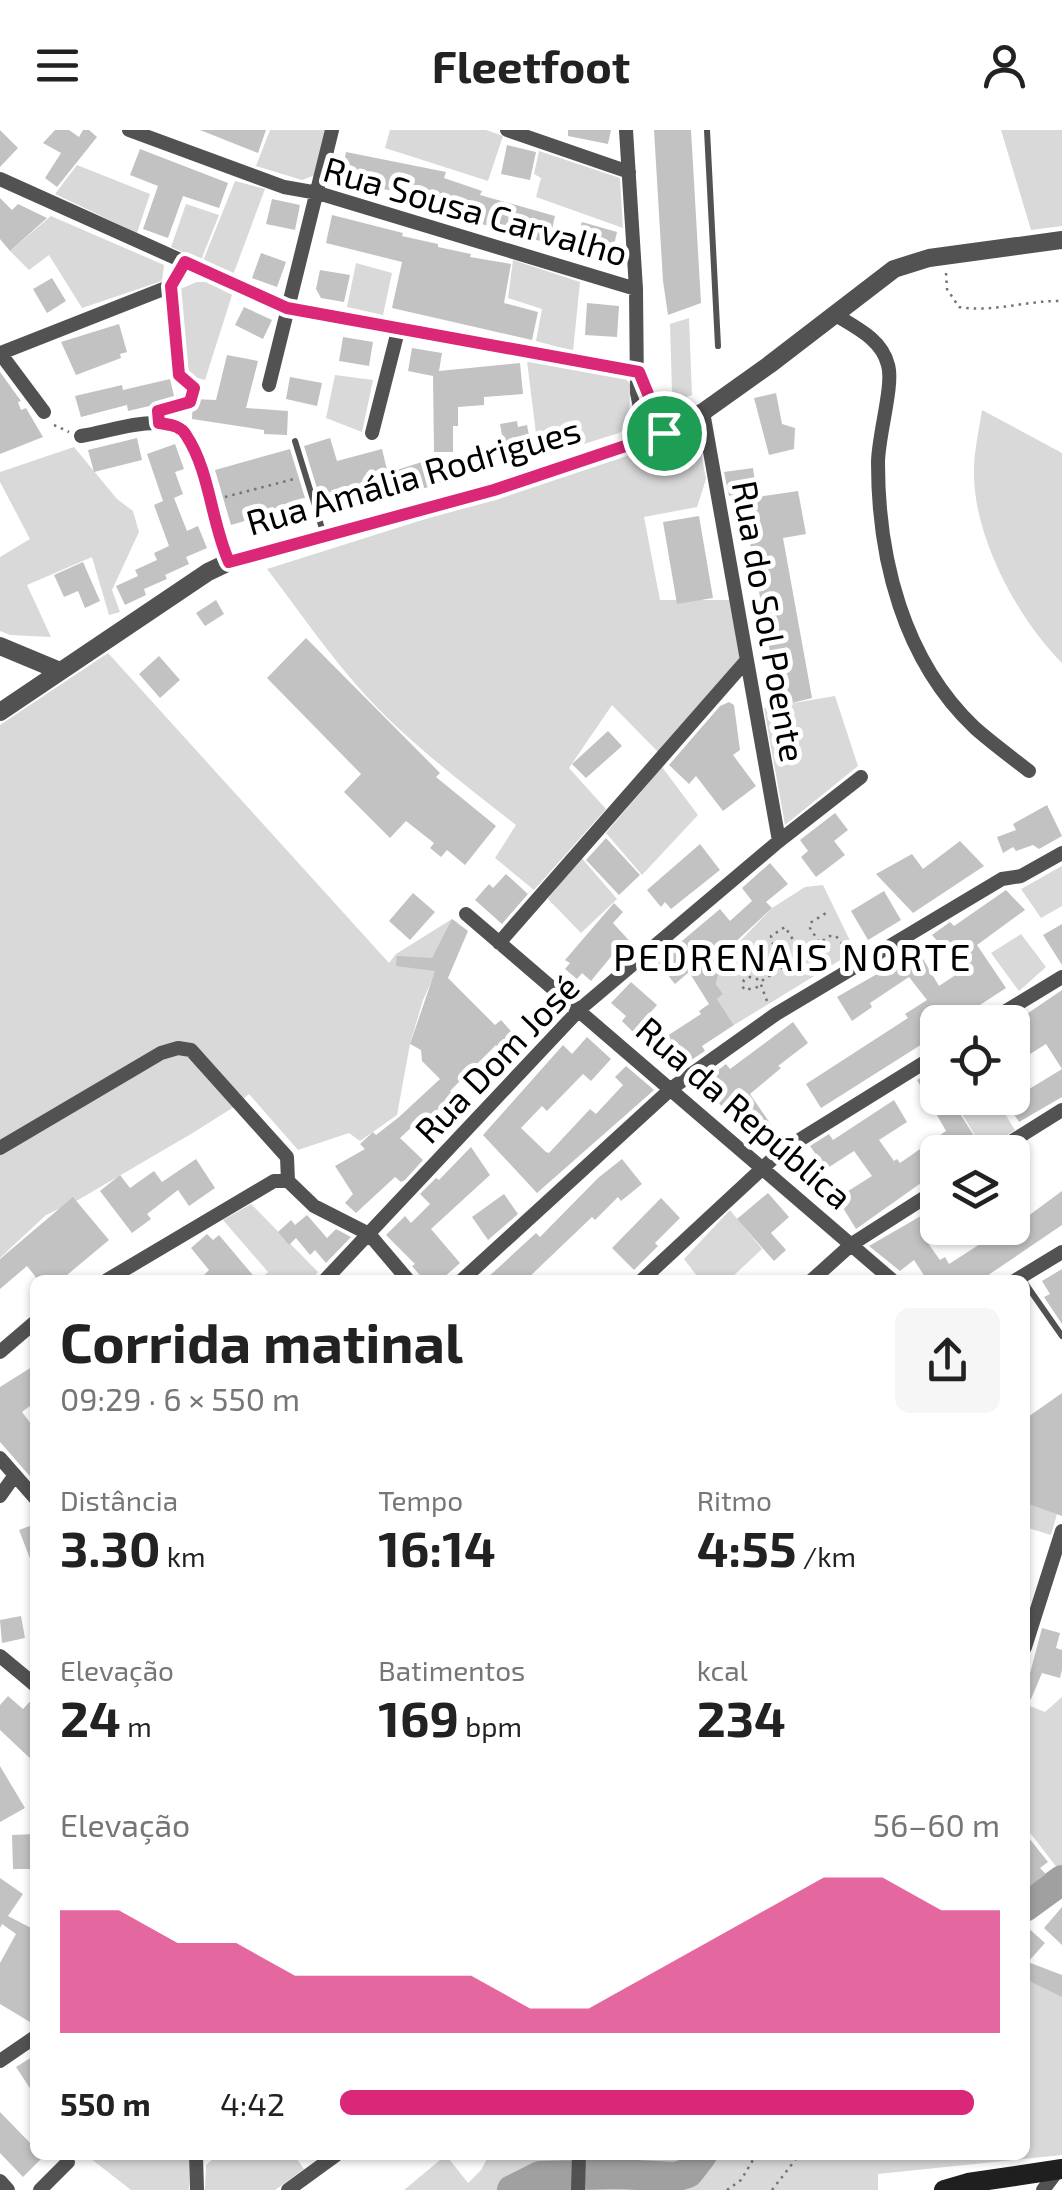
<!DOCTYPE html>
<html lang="pt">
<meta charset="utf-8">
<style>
:root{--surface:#fff;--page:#f6f6f6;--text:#222;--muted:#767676;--accent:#db2777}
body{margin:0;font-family:"Exo 2",sans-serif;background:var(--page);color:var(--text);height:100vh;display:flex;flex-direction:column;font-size:38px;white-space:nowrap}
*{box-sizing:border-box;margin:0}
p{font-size:32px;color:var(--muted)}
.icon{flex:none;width:55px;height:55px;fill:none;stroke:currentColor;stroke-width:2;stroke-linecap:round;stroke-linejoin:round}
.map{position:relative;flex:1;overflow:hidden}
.panel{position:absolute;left:30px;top:1145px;width:1000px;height:885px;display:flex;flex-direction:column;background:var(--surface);border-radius:15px;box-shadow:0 2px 8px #0004}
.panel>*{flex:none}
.buttons{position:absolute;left:920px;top:875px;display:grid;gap:20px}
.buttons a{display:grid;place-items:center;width:110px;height:110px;border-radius:15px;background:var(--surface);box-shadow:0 2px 8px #0004;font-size:50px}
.pin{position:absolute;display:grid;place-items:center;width:85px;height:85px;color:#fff;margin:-42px;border:5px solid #fff;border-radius:50%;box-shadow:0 2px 10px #0007}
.round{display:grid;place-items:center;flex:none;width:105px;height:105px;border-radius:15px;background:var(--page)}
.overview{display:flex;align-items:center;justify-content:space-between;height:170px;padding:0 30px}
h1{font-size:55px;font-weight:700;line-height:75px}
.figures{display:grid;grid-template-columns:repeat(3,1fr);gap:15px;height:170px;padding:10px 30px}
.figures div{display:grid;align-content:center}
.figures b{font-size:50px;font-weight:700}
.figures small{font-size:28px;font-weight:400}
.figures p{font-size:28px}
.chart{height:280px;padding:20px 30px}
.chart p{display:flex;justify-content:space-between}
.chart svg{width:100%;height:180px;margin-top:10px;fill:var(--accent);opacity:.7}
ul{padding:0 30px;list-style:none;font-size:32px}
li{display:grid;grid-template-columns:160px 120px 1fr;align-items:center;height:75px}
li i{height:25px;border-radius:12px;background:var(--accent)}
header{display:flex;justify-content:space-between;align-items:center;height:130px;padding:0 30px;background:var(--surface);font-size:45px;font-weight:700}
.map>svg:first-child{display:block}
</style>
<header><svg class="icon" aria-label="menu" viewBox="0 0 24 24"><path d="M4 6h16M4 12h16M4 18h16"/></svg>Fleetfoot<svg class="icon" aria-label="person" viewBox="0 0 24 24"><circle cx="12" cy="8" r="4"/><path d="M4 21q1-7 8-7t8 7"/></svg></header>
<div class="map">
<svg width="1062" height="2060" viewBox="0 0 1062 2060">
<rect width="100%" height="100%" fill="#fff"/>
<path fill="#d9d9d9" d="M 270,0 L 325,0 L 315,45 L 302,50 L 256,36 Z
M 390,0 L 486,0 L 503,6 L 488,51 L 385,18 Z
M 1001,0 L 1062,0 L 1062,96 L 1031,100 Z
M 539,21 L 620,48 L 623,98 L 536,67 L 541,48 L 534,44 Z
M 77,35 L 150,64 L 137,103 L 55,64 Z
M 235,51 L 265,59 L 233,145 L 203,131 Z
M 186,74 L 219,85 L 201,130 L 171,117 Z
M 51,86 L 164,135 L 162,151 L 82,178 L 49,125 L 29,140 L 10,121 Z
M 513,130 L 580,152 L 573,221 L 536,211 L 542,179 L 508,168 Z
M 356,133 L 392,143 L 383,185 L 347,177 Z
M 197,152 L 207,152 L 232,165 L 205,250 L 182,244 L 175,161 Z
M 689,188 L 692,265 L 682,269 L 672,263 L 670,194 Z
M 527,231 L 626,249 L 630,254 L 629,296 L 619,303 L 539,328 Z
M 335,245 L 373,250 L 362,302 L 326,288 Z
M 982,280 L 1062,323 L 1062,533 C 1017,488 973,406 974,341 C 974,321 979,300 982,280 Z
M 688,306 L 698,307 L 706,349 L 697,377 L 644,387 L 660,470 L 730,470 L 740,529 L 658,622 L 612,575 L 569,638 L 606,679 L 534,760 L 495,728 L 516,695 C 465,655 413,616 368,568 C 331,528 300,482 267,439 Z
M 74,317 L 117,369 L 133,381 L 139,402 L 112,460 L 120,482 L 109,485 L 92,427 L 27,455 L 51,507 L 10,505 L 0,501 L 0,427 L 30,409 L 0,352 L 0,342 Z
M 108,523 L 389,833 L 396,824 L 452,789 L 458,793 L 423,870 L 410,914 L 397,985 L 360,1011 L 349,1003 L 298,1020 L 249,964 L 234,977 L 191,1004 L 78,1070 L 46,1085 L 0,1128 L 0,595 Z
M 835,566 L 858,636 L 785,695 L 764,578 Z
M 662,637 L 698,685 L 642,745 L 606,703 Z
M 580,726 L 617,769 L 581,803 L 548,769 Z
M 1062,736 L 1062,776 L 1041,788 L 1021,759 Z
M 823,755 L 855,821 L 734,895 L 717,869 L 723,864 L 716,854 L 721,831 L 772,778 L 805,757 Z
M 1021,804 L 1046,837 L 1019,861 L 991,823 Z
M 977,968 L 995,968 L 1015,1000 L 984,1020 L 959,979 Z
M 251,1074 L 318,1142 L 311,1150 L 260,1150 L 268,1142 L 223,1090 Z
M 730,1080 L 762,1119 L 729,1150 L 700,1150 L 684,1129 Z
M 1025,1373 L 1057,1384 L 1051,1405 L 1025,1397 Z
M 1062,1567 L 1062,1763 L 1025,1793 L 1025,1755 L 1031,1761 L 1058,1739 L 1031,1704 L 1025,1707 L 1025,1574 L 1045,1582 Z
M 1025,1849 L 1062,1866 L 1062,2025 L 878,2044 L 878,2060 L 587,2060 L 587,2039 L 661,2025 L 1025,2025 Z
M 86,2025 L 189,2025 L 189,2060 L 131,2060 Z
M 218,2025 L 294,2025 L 304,2039 L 275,2060 L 205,2060 L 206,2035 Z
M 446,2025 L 468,2053 L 481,2040 L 489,2025 L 567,2025 L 569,2060 L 404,2060 Z"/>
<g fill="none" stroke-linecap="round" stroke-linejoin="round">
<path stroke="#a0a0a0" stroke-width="30" d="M 1025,1777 L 1062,1750
M 512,2060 L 540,2046 L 618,2044 L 675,2047 L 688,2043 L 702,2025"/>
</g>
<path fill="#c2c2c2" d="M 0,0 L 18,18 L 0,37 Z
M 55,0 L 69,0 L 79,7 L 83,0 L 89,0 L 97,7 L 57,57 L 45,48 L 61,23 L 43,13 Z
M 200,0 L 266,0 L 258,23 Z
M 568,0 L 611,0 L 608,14 L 568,6 Z
M 654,0 L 691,0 L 701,173 L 668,185 L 663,151 Z
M 507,15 L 536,22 L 530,50 L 501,44 Z
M 140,19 L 228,53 L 219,78 L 183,66 L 168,108 L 143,99 L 158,56 L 130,45 Z
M 346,22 L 446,42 L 444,48 L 482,61 L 480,65 L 555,86 L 549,113 L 528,108 L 528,105 L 447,86 L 451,73 L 340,50 Z
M 0,68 L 12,80 L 18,74 L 47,88 L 10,121 L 0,109 Z
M 272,69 L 300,75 L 295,100 L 266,94 Z
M 332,85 L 403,103 L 402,106 L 438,114 L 438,117 L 471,124 L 470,127 L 511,134 L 504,173 L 538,182 L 532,210 L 392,178 L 402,132 L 326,113 Z
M 582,92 L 617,102 L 610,132 L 573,122 Z
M 261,123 L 286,132 L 277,157 L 252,148 Z
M 320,140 L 350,145 L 344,172 L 321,168 L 316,159 Z
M 52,148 L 66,171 L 47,183 L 33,159 Z
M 587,173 L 619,176 L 617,207 L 585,205 Z
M 244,177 L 272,190 L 263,209 L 235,195 Z
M 119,194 L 127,222 L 120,224 L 121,228 L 76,245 L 61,212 Z
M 343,207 L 373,212 L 369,236 L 339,231 Z
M 412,218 L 442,223 L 439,241 L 520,233 L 523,264 L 484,267 L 484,275 L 458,277 L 458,296 L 453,296 L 453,322 L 434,322 L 433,246 L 408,241 Z
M 227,225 L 258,231 L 246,278 L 288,281 L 287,305 L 264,304 L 264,300 L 192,289 L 193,269 L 216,270 Z
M 0,242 L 21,271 L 18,272 L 21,280 L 26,278 L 43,307 L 0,324 Z
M 290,247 L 322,253 L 317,276 L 286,269 Z
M 170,249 L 175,270 L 128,281 L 127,275 L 81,287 L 75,266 L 122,255 L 123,260 Z
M 776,263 L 782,294 L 795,298 L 794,319 L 769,325 L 754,268 Z
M 517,291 L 518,297 L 527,295 L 531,316 L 519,319 L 520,324 L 506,327 L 500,294 Z
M 137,308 L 142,330 L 94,342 L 88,320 Z
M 330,308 L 337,331 L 382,319 L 388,344 L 365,350 L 366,355 L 319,365 L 304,316 Z
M 175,314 L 184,339 L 175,342 L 183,364 L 174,368 L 187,401 L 198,396 L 207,418 L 186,427 L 189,434 L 165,445 L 167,449 L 144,459 L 146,465 L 125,475 L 116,456 L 138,446 L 135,440 L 157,430 L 154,423 L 169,416 L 154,375 L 163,371 L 147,324 Z
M 290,319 L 305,368 L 299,369 L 301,375 L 277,383 L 279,390 L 257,396 L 255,388 L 231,395 L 215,340 Z
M 438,327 L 446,351 L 398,367 L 390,342 Z
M 753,338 L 757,367 L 798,361 L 806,404 L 783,408 L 812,568 L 780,576 L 748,402 L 738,404 L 733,365 L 729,366 L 724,342 Z
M 699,386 L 713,468 L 677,474 L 663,392 Z
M 83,432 L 100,471 L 85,478 L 78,461 L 64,467 L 54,445 Z
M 216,470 L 224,484 L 205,496 L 196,483 Z
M 306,508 L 440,643 L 436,647 L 496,696 L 465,735 L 447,720 L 441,727 L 430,718 L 434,713 L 406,691 L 390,708 L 344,662 L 361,644 L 267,548 Z
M 159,526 L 180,550 L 160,568 L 139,544 Z
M 729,572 L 734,575 L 740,620 L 733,625 L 756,656 L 723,681 L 696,646 L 689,654 L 669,635 L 720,576 Z
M 608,601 L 622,616 L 586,648 L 572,634 Z
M 1047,675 L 1062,706 L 1039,719 L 1033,715 L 1016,721 L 1013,717 L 1003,723 L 997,707 L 1016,700 L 1013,694 Z
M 835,683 L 848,700 L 834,711 L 845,725 L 816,747 L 801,727 L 808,721 L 800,710 Z
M 606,708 L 640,745 L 619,765 L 586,730 Z
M 960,711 L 984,736 L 913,783 L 876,744 L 912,724 L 923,739 Z
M 700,714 L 720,740 L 671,779 L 665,772 L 661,777 L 647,760 Z
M 770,733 L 788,754 L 766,772 L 772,778 L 731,816 L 733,818 L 721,831 L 716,854 L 723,864 L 717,869 L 734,895 L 702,916 L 705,921 L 682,936 L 664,908 L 701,884 L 699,881 L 709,874 L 689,842 L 675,854 L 657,832 L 720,779 L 730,791 L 752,771 L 742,758 Z
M 506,744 L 528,764 L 502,794 L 475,770 L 489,754 L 493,758 Z
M 1006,760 L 1025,780 L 977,815 L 1006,858 L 954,892 L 938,892 L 938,904 L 821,978 L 806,954 L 908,888 L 905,884 L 927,870 L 909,847 L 870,873 L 872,877 L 852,891 L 837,867 L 884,840 L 916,817 L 939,856 L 963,840 L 932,805 L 950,792 L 954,796 Z
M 884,761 L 901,790 L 868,810 L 851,781 Z
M 413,763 L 435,782 L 410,810 L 389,791 Z
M 614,773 L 623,782 L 613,793 L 636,818 L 621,830 L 614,823 L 591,851 L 582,843 L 577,849 L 565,839 L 570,833 L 565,830 Z
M 452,789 L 468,801 L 448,848 L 495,895 L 501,890 L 518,909 L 503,922 L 496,915 L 450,961 L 460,971 L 434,995 L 425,985 L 400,1008 L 423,1030 L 405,1050 L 401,1052 L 395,1047 L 356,1083 L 345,1073 L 353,1064 L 335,1036 L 365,1019 L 360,1014 L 373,1002 L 376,1005 L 399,987 L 440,949 L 422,931 L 421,920 L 410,914 L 435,841 L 396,836 L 397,826 L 432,828 Z
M 1062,794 L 1062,835 L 1043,805 Z
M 631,852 L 657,875 L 633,902 L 622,891 L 626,886 L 611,873 Z
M 1062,860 L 1062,967 L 1019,992 L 1004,968 L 1012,968 L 1012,940 L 1026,961 L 1062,939 L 1046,914 L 1019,931 L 1012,920 L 1012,894 Z
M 793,892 L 808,913 L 778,936 L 781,938 L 750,964 L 776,1002 L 757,1014 L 732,977 L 725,981 L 703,952 L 726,934 L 730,939 Z
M 587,907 L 611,929 L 591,951 L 583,944 L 547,981 L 542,976 L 521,998 L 546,1022 L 549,1023 L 590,979 L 596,984 L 623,955 L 615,947 L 626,936 L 654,960 L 537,1063 L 483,1005 L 563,915 L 572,924 Z
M 938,937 L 938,968 L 950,968 L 980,1015 L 968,1022 L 938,1022 L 938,1041 L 856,1099 L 837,1068 L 872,1046 L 854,1021 L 826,1039 L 810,1016 L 829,1004 L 833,1010 L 894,970 L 907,992 L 879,1010 L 894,1031 L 897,1029 L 900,1033 L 946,1001 L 917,950 Z
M 471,1017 L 490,1045 L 431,1099 L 460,1133 L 441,1150 L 424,1150 L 412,1136 L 415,1134 L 386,1105 L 405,1086 L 411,1093 L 430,1074 L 420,1064 L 436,1048 L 439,1050 Z
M 196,1029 L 215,1058 L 189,1076 L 178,1060 L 147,1084 L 151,1089 L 132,1103 L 100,1061 L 120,1045 L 130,1058 L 154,1041 L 162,1052 Z
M 622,1029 L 642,1054 L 621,1071 L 618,1067 L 595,1090 L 592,1087 L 526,1150 L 485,1150 L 536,1103 L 540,1107 L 598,1048 Z
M 1062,1061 L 1062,1095 L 981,1150 L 927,1150 L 914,1130 L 900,1141 L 869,1116 L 938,1076 L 938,1101 L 925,1109 L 940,1130 L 945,1127 L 949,1134 L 1005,1098 L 1007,1100 L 1012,1098 Z
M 768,1063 L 789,1087 L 771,1103 L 786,1120 L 774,1131 L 737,1089 Z
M 504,1064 L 518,1084 L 488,1110 L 472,1087 Z
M 73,1067 L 109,1110 L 61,1150 L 38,1150 L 27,1136 L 0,1159 L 0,1129 Z
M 661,1068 L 680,1088 L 655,1113 L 658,1116 L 634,1140 L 612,1118 Z
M 307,1085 L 327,1108 L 336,1099 L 351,1107 L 326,1133 L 315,1120 L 310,1125 L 296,1108 L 289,1115 L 278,1102 L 291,1090 L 295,1095 Z
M 207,1104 L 213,1110 L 219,1105 L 257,1150 L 199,1150 L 209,1140 L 191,1118 Z
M 1062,1139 L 1062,1194 L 1044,1167 L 1050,1164 L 1042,1151 Z
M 35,1235 L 35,1272 L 22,1282 L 35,1299 L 35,1352 L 0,1312 L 0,1257 Z
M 1062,1263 L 1062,1386 L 1025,1373 L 1025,1289 Z
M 35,1394 L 35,1439 L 34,1439 L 19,1400 Z
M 21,1486 L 25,1508 L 2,1513 L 0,1490 Z
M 1042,1498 L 1060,1503 L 1056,1518 L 1062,1520 L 1062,1540 L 1060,1548 L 1042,1543 L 1031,1569 L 1025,1567 L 1025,1562 Z
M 8,1566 L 23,1579 L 35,1566 L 35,1633 L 0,1600 L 0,1575 Z
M 0,1636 L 25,1678 L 0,1692 Z
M 1025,1703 L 1048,1732 L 1040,1738 L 1046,1744 L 1030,1756 L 1025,1749 Z
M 35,1704 L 35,1739 L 13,1739 L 12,1705 Z
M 0,1748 L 23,1764 L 8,1786 L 35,1800 L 35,1895 L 0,1874 L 0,1833 L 16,1804 L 2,1794 L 0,1798 Z
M 1062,1777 L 1062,1815 L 1044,1798 Z
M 1025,1795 L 1045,1813 L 1028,1832 L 1062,1845 L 1062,1867 L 1025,1849 Z
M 35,1925 L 35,1966 L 16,1937 Z
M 0,1982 L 35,2018 L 35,2025 L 43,2027 L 23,2047 L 0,2023 Z"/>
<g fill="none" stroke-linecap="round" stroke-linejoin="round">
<path stroke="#747474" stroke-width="2.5" stroke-dasharray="2.5 5" stroke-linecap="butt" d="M 946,143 L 947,159 L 959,177 C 992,183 1028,170 1062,171
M 171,277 L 190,272 L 194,258 L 179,245 L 173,172
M 54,295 L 69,302
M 225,367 L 294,349
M 819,812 L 810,798 L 810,793 L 826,783
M 758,857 L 745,860 L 742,856 L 744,850 L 750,847 L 760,850
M 767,871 L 760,852 L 786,835 L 772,812 L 771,806 L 785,797 L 802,824 L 830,806 L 836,806 L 848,822
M 727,2060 L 741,2050 L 756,2025
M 772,2060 L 799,2025"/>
<path stroke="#525252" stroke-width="6" d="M 707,0 L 718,216
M 295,311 L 324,405
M 1025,1153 L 1062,1206"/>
<path stroke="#525252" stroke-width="14" d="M 129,0 L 284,57 L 318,63 L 636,159
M 507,0 L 629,42
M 626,0 L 636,159 L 637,263 L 647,310
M 0,49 L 287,178 L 639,242
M 834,184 C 855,197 882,209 888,235 C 894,255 878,306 878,333 C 878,428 903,530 975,598 C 992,613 1011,627 1029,641
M 0,223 L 44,282
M 1,223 L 171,156 L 185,132
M 641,247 L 664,303
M 269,255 L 332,0
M 703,282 L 779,711
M 372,303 L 399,197
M 81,306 C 106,302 134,292 159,293 C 169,293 180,296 186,305 C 209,339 212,393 229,432
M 466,784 L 892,1150
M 499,813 L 746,531
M 988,892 L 1062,847
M 0,1018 L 161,923 L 178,918 L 191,920 L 287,1027 L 288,1051
M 995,1022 L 1062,980
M 107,1150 L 274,1051 L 288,1051 L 314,1076 L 369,1104 L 408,1150
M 325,1150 L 580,879 L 779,711 L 861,647
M 462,1150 L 672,958 L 776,884 L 1002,749 L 1021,746 L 1062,723
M 642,1150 L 780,1022 L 938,924
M 812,1150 L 852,1114 L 938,1059
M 1016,1150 L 1062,1122
M 0,1222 L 35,1192
M 0,1328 L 35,1368
M 0,1366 L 15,1345
M 1025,1517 L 1062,1401
M 0,1526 L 35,1555
M 0,1931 L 35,1907
M 196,2025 L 197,2060
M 0,2051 L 8,2060
M 40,2060 L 68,2032
M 288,2060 L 336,2025
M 578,2060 L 579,2025
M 1043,2060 L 1059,2039"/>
<path stroke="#525252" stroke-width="18" d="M 0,516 L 60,541
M 0,582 L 208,442 L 229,432 L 494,360 L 656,306 L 703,282 L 769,235 L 894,139 L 929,128 L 1062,110"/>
<path stroke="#1f1f1f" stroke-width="20" d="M 944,2060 L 968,2053 L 1062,2039"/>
</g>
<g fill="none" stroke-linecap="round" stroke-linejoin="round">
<g stroke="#fff" stroke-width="20">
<path id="route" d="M 185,132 L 287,178 L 639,242 L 664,303 L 494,360 L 229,432 C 211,392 210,341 186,305 C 180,295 170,295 159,293 L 158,281 L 190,272 L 194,258 L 179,245 L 171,156 Z"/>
</g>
<use href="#route" stroke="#db2777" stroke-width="12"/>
</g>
<g text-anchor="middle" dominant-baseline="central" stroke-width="10" stroke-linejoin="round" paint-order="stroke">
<g font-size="35" fill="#000" stroke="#fff">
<text transform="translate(476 80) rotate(16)">Rua Sousa Carvalho</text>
<text transform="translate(413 345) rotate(-16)">Rua Amália Rodrigues</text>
<text transform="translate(770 491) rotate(80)">Rua do Sol Poente</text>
<text transform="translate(496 928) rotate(-46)">Rua Dom José</text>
<text transform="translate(745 982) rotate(41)">Rua da República</text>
</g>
<g font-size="38" letter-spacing="2.5" fill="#000" stroke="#fff">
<text x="793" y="826">PEDRENAIS NORTE</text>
</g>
</g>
</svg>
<div class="buttons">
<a><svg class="icon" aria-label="locate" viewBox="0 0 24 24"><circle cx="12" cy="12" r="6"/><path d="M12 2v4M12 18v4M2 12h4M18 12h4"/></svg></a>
<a><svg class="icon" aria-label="layers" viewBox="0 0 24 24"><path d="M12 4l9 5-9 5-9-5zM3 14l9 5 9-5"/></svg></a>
</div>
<div class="pin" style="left:664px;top:303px;background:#1e9e55"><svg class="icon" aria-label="arrive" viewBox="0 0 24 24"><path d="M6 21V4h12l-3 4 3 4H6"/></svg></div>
<section class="panel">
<div class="overview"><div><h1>Corrida matinal</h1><p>09:29 · 6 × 550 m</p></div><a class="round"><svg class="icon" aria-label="share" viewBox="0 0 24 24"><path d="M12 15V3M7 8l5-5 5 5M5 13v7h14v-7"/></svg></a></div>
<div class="figures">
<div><p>Distância</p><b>3.30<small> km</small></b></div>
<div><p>Tempo</p><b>16:14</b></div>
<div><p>Ritmo</p><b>4:55<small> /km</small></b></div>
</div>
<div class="figures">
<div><p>Elevação</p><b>24<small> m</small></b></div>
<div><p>Batimentos</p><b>169<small> bpm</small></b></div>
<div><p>kcal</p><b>234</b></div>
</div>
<div class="chart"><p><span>Elevação</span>56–60 m</p>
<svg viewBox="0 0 160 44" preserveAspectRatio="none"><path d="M0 44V14L10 14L20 22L30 22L40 30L50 30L60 30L70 30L80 38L90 38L100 30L110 22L120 14L130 6L140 6L150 14L160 14V44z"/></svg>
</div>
<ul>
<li><b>550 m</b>4:42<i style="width:96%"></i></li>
</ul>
</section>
</div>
